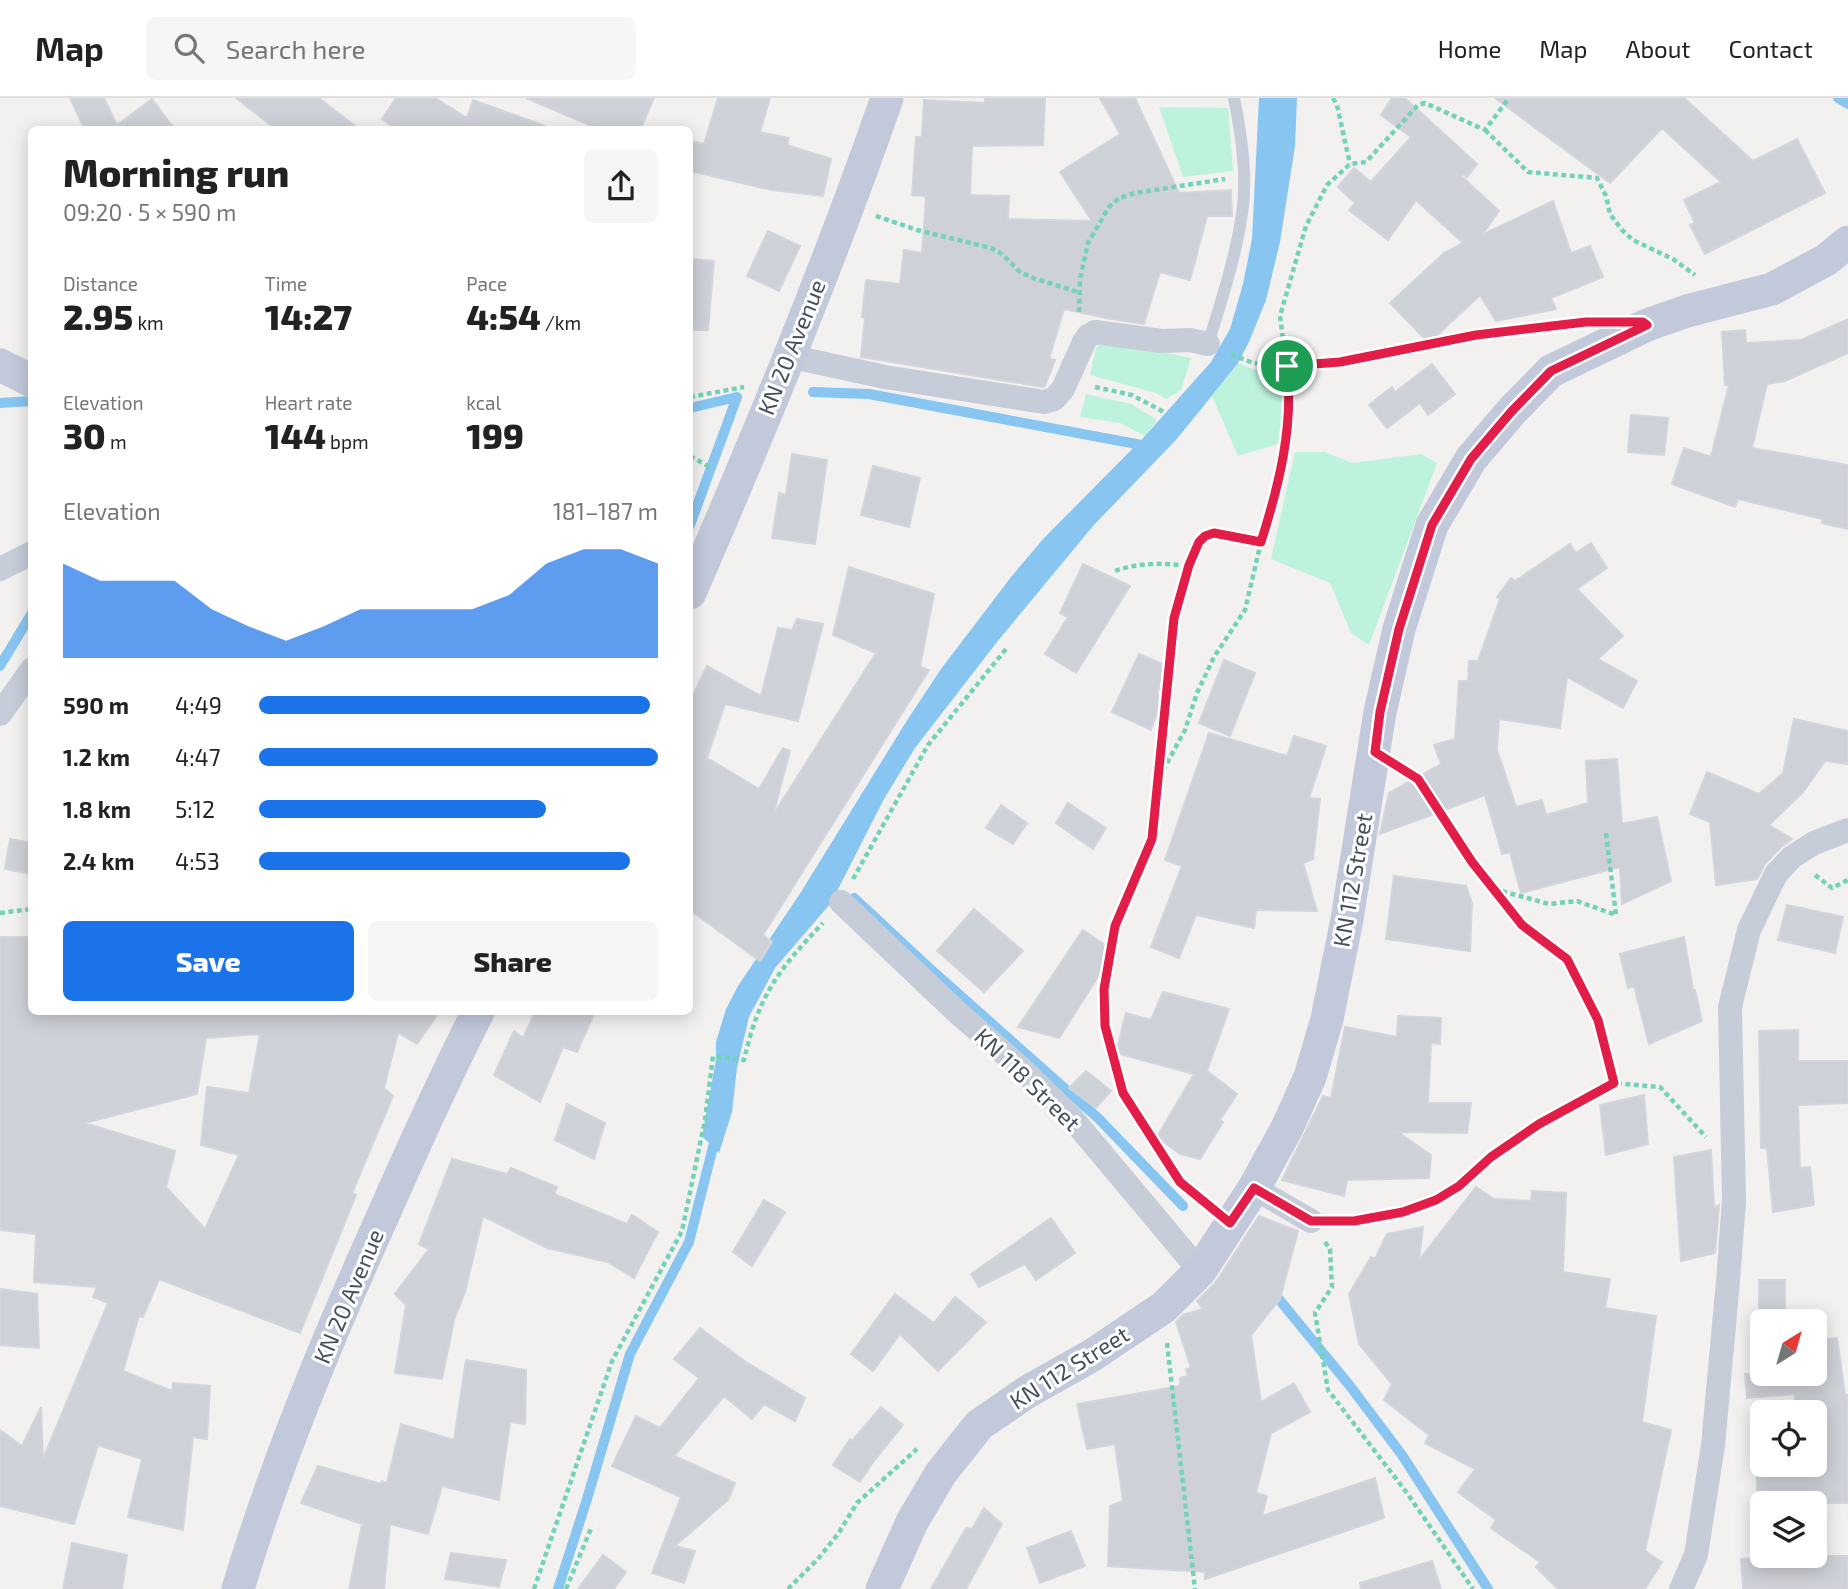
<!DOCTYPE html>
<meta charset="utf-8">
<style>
:root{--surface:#fff;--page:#f6f6f6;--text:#222;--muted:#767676;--line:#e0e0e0;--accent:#1a73e8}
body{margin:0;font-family:"Exo 2",sans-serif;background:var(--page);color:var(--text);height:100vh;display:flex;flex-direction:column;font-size:26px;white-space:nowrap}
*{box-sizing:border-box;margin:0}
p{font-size:23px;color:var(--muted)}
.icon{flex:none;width:38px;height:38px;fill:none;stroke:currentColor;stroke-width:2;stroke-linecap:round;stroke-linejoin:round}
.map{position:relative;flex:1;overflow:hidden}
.side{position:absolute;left:28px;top:28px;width:665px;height:889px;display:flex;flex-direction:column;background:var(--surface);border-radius:10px;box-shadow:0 4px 18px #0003}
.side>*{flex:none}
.needle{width:46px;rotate:37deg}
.buttons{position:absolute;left:1750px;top:1211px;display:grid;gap:14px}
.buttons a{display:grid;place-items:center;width:77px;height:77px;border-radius:10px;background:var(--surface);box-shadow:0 4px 18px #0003;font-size:35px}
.pin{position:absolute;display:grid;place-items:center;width:60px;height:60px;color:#fff;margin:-30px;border:4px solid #fff;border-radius:50%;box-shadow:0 2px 7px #0007}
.round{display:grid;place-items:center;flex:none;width:74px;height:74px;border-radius:10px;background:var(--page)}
.overview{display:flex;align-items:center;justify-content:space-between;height:119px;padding:0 35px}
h1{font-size:38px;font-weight:800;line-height:52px}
.figures{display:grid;grid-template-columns:repeat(3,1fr);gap:10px;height:119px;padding:7px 35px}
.figures div{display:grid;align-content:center}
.figures b{font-size:35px;font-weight:800}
.figures small{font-size:19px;font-weight:400}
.figures p{font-size:19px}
.chart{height:196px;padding:14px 35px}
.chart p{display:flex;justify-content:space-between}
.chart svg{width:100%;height:126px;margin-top:7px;fill:var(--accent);opacity:.7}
.button{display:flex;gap:14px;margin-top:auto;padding:14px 35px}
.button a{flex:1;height:80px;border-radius:10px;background:var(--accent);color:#fff;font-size:28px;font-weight:800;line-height:80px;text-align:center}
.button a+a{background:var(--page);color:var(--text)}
ul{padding:0 35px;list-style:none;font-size:23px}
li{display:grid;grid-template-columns:112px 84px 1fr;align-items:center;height:52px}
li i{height:18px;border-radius:9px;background:var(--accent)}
header{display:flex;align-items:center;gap:42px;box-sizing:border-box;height:98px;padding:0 35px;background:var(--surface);border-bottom:2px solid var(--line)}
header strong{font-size:33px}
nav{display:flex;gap:38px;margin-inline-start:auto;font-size:24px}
.search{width:490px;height:63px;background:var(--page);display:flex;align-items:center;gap:18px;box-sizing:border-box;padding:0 24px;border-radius:10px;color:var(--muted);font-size:26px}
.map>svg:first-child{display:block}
</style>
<header>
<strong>Map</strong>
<div class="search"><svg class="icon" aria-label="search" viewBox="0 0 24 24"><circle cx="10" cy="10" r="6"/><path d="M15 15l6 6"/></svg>Search here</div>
<nav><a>Home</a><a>Map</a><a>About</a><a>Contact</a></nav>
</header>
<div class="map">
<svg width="1848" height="1491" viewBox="0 0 1848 1491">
<rect width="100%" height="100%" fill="#f3f1f0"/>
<path fill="#bdf2dd" d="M 1159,9 L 1228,10 L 1233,73 L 1183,79 Z
M 1105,242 L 1191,260 L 1181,292 L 1166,301 L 1156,295 L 1090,277 L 1096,250 Z
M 1238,265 L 1252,271 L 1279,274 L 1285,310 L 1278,346 L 1238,358 L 1212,298 Z
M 1086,296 L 1131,306 L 1157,322 L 1145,338 L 1120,325 L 1080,319 Z
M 1295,354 L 1325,354 L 1352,365 L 1421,356 L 1437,365 L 1369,547 L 1351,535 L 1330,485 L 1271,461 Z"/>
<path fill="#88c5f1" d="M 1259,0 L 1297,0 L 1295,48 L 1280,144 L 1266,202 L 1249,244 L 1238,265 L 1202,310 L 1175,343 L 1093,428 L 997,544 L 915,650 L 884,701 L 831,805 L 775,870 L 749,919 L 737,970 L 732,1014 L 719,1055 L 702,1038 L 716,962 L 716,944 L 726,911 L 738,888 L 801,794 L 906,624 L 941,571 L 1011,479 L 1044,440 L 1145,338 L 1211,264 L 1230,231 L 1243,186 L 1252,141 Z"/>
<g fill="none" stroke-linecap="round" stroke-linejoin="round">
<path stroke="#88c5f1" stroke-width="10" d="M 1838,0 L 1848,6
M 813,294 L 869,296 L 1147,348
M 0,305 L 32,303
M 690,310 L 737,299
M 690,427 L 737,299
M 0,568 L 32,515
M 854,800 L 927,868 L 1098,1020 L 1183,1108
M 1273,1194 L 1350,1288 L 1402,1357 L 1488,1491
M 558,1491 L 587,1401 L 630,1256 L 689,1144 L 716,1037"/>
</g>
<path fill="#cfd1d8" stroke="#d4d5dc" stroke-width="2" fill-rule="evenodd" d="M 70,0 L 104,0 L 117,27 L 152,1 L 175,32 L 85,32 Z
M 236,0 L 319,0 L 360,32 L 277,32 Z
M 396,0 L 435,0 L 467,20 L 473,2 L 545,28 L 544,32 L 398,32 L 382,21 Z
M 526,0 L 654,0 L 640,32 L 601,32 Z
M 718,0 L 770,0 L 760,34 L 789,40 L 787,47 L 831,61 L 823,98 L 772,92 L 690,73 L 690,43 L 704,46 Z
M 985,0 L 1045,0 L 1043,47 L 972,48 L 970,97 L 1009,98 L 1008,121 L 1092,123 L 1060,74 L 1120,36 L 1100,0 L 1135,0 L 1179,95 L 1231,92 L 1232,118 L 1207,118 L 1190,182 L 1160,174 L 1144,226 L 1106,220 L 1064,211 L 1049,261 L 1055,262 L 1045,288 L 1043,289 L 861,259 L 865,219 L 862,219 L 866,182 L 900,186 L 904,152 L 922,155 L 926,98 L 912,97 L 916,39 L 922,39 L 924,2 L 985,5 Z
M 1392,0 L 1405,0 L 1477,66 L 1467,79 L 1463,76 L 1461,78 L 1499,113 L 1482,137 L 1553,103 L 1571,155 L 1590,148 L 1603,179 L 1551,200 L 1556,211 L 1496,223 L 1480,197 L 1429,245 L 1390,205 L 1444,155 L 1463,145 L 1416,102 L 1388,142 L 1349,112 L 1355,105 L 1338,89 L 1354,70 L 1371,84 L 1411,39 L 1381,17 Z
M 1495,0 L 1684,0 L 1753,63 L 1797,41 L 1825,95 L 1705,156 L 1690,127 L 1695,125 L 1684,102 L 1721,84 L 1662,30 L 1610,85 Z
M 768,133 L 800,148 L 779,193 L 747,178 Z
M 690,161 L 714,163 L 708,232 L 690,232 Z
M 1848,221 L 1848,255 L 1785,283 L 1767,286 L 1752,350 L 1848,367 L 1848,431 L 1822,425 L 1823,421 L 1738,401 L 1735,409 L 1672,386 L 1684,350 L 1711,359 L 1729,287 L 1725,287 L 1722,234 L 1745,232 L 1746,245 L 1801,242 Z
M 1432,266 L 1455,296 L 1428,317 L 1420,305 L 1387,330 L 1369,307 L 1392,289 L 1395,294 Z
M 1631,317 L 1668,320 L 1664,357 L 1628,354 Z
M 792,356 L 827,362 L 815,446 L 772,440 L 779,395 L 786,397 Z
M 873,368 L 920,380 L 909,429 L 861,417 Z
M 1591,445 L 1607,470 L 1577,491 L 1623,538 L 1598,561 L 1637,583 L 1623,610 L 1567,579 L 1560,630 L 1499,621 L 1497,652 L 1516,709 L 1542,702 L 1546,717 L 1588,705 L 1586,663 L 1617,661 L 1622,726 L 1657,719 L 1671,783 L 1622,806 L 1620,769 L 1521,795 L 1510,754 L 1502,756 L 1485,697 L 1380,736 L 1389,695 L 1441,666 L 1434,647 L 1455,641 L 1459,583 L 1468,583 L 1469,563 L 1478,563 L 1500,501 L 1497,499 L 1511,480 L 1515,483 L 1570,446 L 1576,455 Z
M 1083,466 L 1130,488 L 1076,575 L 1045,556 L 1068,519 L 1060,515 Z
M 849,469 L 934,496 L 920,569 L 929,572 L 763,837 L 772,844 L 760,863 L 690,812 L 690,604 L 707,568 L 761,598 L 778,530 L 792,532 L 797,521 L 823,526 L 798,623 L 725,606 L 707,660 L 759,691 L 783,650 L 790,653 L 773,717 L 876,555 L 833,537 Z
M 1139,556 L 1167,568 L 1157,596 L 1163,599 L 1151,632 L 1112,614 Z
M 1224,562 L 1255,575 L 1230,638 L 1199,625 Z
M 1794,621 L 1848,633 L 1848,666 L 1825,663 L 1803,694 L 1769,727 L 1792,741 L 1781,749 L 1765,766 L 1757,781 L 1716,787 L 1710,724 L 1690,716 L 1707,674 L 1759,696 L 1783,675 Z
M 1209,635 L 1287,658 L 1294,638 L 1326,648 L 1309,700 L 1320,701 L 1313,761 L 1303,765 L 1317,813 L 1256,812 L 1254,830 L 1196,817 L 1179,860 L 1151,849 L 1182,768 L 1165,762 Z
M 1068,705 L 1106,730 L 1093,751 L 1056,725 Z
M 1001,707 L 1027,725 L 1013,746 L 986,730 Z
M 10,741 L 32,745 L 32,776 L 5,771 Z
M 1394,778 L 1466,788 L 1472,805 L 1470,853 L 1386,841 Z
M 1787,807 L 1843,819 L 1835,855 L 1778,842 Z
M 974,811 L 1023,853 L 984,894 L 937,853 Z
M 1083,832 L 1111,851 L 1096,882 L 1059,940 L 1018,929 Z
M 0,839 L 32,839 L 32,914 L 439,914 L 417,946 L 398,935 L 384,990 L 393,998 L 352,1095 L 356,1097 L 300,1235 L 159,1181 L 143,1219 L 139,1218 L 123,1273 L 172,1293 L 173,1285 L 210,1288 L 207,1341 L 193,1339 L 183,1432 L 128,1419 L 142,1361 L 98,1347 L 74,1426 L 0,1408 L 0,1332 L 22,1348 L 41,1309 L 43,1361 L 108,1205 L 93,1199 L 97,1189 L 34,1184 L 36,1136 L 0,1132 ZM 260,936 L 249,995 L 207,989 L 201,1047 L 239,1057 L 205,1131 L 166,1089 L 175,1053 L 85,1025 L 197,996 L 206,940 Z
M 1684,839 L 1693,892 L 1695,892 L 1702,923 L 1649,946 L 1634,888 L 1628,890 L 1620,856 Z
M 1163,894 L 1229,911 L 1207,973 L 1237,996 L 1220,1022 L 1223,1024 L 1200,1061 L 1180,1056 L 1157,1039 L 1194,976 L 1116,955 L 1126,915 L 1151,922 Z
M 535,914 L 595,914 L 577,954 L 563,949 L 540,1004 L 494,977 L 514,933 L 523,940 Z
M 1398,918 L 1441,920 L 1440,946 L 1431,945 L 1428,1005 L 1471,1005 L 1467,1035 L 1398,1034 L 1431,1057 L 1429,1080 L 1347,1082 L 1344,1098 L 1282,1082 L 1323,998 L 1331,1000 L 1345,929 L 1397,939 Z
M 1798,932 L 1798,963 L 1848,963 L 1848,1005 L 1798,1007 L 1800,1070 L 1810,1069 L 1814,1107 L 1773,1114 L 1767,1050 L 1761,1050 L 1759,933 Z
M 1086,973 L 1111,993 L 1096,1010 L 1069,990 Z
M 1644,997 L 1648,1046 L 1606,1057 L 1600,1007 Z
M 567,1006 L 605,1025 L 594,1061 L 555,1042 Z
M 1711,1052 L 1714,1109 L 1719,1107 L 1715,1155 L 1681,1163 L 1674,1059 Z
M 452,1061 L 507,1076 L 511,1070 L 557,1089 L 554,1096 L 627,1126 L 632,1117 L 658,1134 L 634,1180 L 608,1164 L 547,1150 L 483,1118 L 465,1194 L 454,1222 L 442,1281 L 395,1275 L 406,1207 L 395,1196 L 429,1151 L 419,1146 Z
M 1476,1089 L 1494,1101 L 1531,1103 L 1532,1093 L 1566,1095 L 1563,1174 L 1610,1181 L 1605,1210 L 1656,1218 L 1642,1324 L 1671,1332 L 1645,1453 L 1662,1464 L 1645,1491 L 1558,1491 L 1536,1469 L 1540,1464 L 1491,1430 L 1496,1422 L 1458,1394 L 1475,1371 L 1425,1345 L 1429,1337 L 1384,1302 L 1392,1286 L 1359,1246 L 1349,1196 L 1371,1159 L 1375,1161 L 1387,1136 L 1423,1129 L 1419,1162 Z
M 764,1102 L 785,1114 L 752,1168 L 733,1154 Z
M 1259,1118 L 1298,1133 L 1280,1201 L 1251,1237 L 1261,1304 L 1294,1285 L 1310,1314 L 1271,1335 L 1256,1395 L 1267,1398 L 1262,1418 L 1375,1380 L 1384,1420 L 1205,1481 L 1205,1474 L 1108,1468 L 1110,1408 L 1123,1403 L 1115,1346 L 1087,1351 L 1077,1306 L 1180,1288 L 1180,1280 L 1188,1278 L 1186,1271 L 1191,1270 L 1176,1224 L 1183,1217 L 1203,1211 L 1197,1203 L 1216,1184 Z
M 1051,1120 L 1075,1155 L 1036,1182 L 1025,1166 L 979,1189 L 971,1176 Z
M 1759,1182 L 1785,1182 L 1785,1223 L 1759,1223 Z
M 0,1191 L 37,1196 L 39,1250 L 0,1247 Z
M 895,1196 L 934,1225 L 955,1199 L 986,1224 L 938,1273 L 900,1236 L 873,1273 L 851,1256 Z
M 700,1230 L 746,1264 L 805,1300 L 795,1323 L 764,1306 L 752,1321 L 724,1298 L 674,1358 L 735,1385 L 728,1402 L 675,1448 L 695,1453 L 684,1485 L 652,1475 L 681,1399 L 612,1368 L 636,1318 L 660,1330 L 699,1280 L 674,1261 Z
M 1837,1240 L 1845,1297 L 1848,1297 L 1848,1405 L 1757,1405 L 1757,1372 L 1815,1372 L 1815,1314 L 1794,1314 L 1795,1296 L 1747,1300 L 1745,1276 L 1815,1276 L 1815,1243 Z
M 466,1262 L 526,1272 L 525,1326 L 510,1324 L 499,1402 L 442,1388 L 428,1436 L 390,1426 L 384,1491 L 349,1491 L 362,1426 L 301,1405 L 318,1368 L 381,1386 L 382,1383 L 387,1385 L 401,1326 L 454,1342 Z
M 881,1309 L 903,1327 L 873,1364 L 860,1384 L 833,1367 L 850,1341 L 852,1343 Z
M 984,1410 L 1002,1426 L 966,1491 L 931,1491 L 966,1430 L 972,1431 Z
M 1071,1433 L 1085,1468 L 1040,1485 L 1027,1450 Z
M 72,1445 L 127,1457 L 122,1491 L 63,1491 Z
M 451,1455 L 506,1462 L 499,1489 L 445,1481 Z
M 603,1457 L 626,1474 L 614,1491 L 578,1491 Z
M 1790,1458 L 1848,1458 L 1848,1491 L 1743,1491 L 1741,1461 Z
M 1432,1463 L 1441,1491 L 1361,1491 L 1360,1485 Z"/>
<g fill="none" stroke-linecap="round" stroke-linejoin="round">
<path stroke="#73d2b8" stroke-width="4.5" stroke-dasharray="5 3.5" stroke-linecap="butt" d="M 1333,0 L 1337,7 L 1350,66
M 1485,32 L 1528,74 L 1597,80 L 1606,98 L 1610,116 L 1622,132 L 1633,142 L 1673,161 L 1695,177
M 876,118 L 917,132 L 991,150 L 1002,156 L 1019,173 L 1030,179 L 1078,194
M 1079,214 L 1080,181 L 1088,145 L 1109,109 L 1119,100 L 1135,95 L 1225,81
M 1231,256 L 1253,265 L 1287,268 L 1340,264 L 1476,237 L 1574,225
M 1095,289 L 1132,297 L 1164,314
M 690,299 L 744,289
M 690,358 L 710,369
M 1115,473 C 1140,464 1163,465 1189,468
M 1402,671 L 1418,681 L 1472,764 L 1522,827 L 1567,861 L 1598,922 L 1614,985 L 1660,989 L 1706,1039
M 1159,680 L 1185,632 L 1197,595 L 1214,559 L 1245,512 L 1261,444 L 1275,400 L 1290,319 L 1290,295 L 1280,218 L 1306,128 L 1327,87 L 1350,66 L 1366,64 L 1418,7 L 1425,5 L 1485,32 L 1509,0
M 1815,777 L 1832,790 L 1848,782
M 853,781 L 928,647 L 1006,551
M 1494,791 L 1549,806 L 1577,803 L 1616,817 L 1606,735
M 0,815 L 32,811
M 1208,1107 L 1180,1084 L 1123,995 L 1105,928 L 1104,891 L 1115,828 L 1152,741 L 1174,520 L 1189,468 L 1199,444 L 1205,438 L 1214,435 L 1261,444
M 1336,1123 L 1354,1123 L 1403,1114 L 1436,1102 L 1459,1088 L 1491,1059 L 1539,1026 L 1614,985
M 1325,1144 L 1330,1151 L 1332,1189 L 1315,1215 L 1328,1292 L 1407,1395 L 1473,1491
M 1167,1245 L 1195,1491
M 534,1491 L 612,1263 L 682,1133 L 705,1022 L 713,958 L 744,962 C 759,897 778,872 823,825
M 566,1491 L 592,1428
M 788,1491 L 818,1461 L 838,1436 L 857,1405 L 917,1351"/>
<path stroke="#c6ccd8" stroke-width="12" d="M 1208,246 C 1222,201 1237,156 1243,108 C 1247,73 1241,34 1234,0"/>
<path stroke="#c6ccd8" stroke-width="24" d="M 788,258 L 885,279 L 1044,304 L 1054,301 L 1063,291 L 1084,244 L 1088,238 L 1095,234 L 1162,243 L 1190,242 L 1208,246
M 0,471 L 32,455
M 0,616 L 32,571
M 841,804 L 958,915 L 1021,970 L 1071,1019 L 1200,1173
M 1254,1090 L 1311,1123
M 1681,1491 L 1696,1457 L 1713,1347 L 1728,1183 L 1734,1103 L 1730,909 L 1749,832 L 1776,776 L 1792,759 L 1814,745 L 1848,732"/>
<path stroke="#c2c9da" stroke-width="33" d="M 0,267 L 32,283
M 690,495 C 760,333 829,167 887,0
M 238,1491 C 273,1374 319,1261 369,1149 C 404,1070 439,991 478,914
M 882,1491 L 912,1424 L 941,1375 L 979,1327 L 1027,1294 L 1091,1258 L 1164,1209 L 1200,1173 L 1254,1090 L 1287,1030 L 1310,979 L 1327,921 L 1347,821 L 1380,614 L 1399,531 L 1432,427 L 1471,361 L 1511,314 L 1551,273 L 1647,227 L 1687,213 L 1772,191 L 1826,162 L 1848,144"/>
</g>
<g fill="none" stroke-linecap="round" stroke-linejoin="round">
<g stroke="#fff" stroke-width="14">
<path id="route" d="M 1586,224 L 1643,224 L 1647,227 L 1551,273 L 1511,314 L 1471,361 L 1432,427 L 1399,531 L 1380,614 L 1375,654 L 1418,681 L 1472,764 L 1522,827 L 1567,861 L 1598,922 L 1614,985 L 1539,1026 L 1491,1059 L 1459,1088 L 1436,1102 L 1403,1114 L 1354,1123 L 1311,1123 L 1254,1090 L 1230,1125 L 1180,1084 L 1123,995 L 1105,928 L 1104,891 L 1115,828 L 1152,741 L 1174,520 L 1189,467 L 1199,444 L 1205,438 L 1214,435 L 1261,444 C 1279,387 1294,328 1287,268 L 1340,264 L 1476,237 Z"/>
</g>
<use href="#route" stroke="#e11d48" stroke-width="9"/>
</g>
<g text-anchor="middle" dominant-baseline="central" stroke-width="6" stroke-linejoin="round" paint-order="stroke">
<g font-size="23" fill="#474f5f" stroke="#fff">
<text transform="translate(791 249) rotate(-68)">KN 20 Avenue</text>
<text transform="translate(1352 782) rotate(-80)">KN 112 Street</text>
<text transform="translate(1028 981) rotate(44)">KN 118 Street</text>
<text transform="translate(348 1198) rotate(-67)">KN 20 Avenue</text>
<text transform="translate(1069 1269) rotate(-32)">KN 112 Street</text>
</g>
</g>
</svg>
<div class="buttons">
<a><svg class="needle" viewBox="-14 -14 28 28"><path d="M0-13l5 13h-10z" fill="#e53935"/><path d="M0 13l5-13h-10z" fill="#767676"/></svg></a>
<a><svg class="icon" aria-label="locate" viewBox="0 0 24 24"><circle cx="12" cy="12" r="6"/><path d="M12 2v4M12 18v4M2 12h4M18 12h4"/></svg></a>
<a><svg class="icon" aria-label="layers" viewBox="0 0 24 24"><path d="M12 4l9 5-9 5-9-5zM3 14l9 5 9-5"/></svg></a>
</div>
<div class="pin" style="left:1287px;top:268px;background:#1e9e55"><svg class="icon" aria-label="arrive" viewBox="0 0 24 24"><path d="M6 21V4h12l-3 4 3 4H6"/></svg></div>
<section class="side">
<div class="overview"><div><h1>Morning run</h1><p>09:20 · 5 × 590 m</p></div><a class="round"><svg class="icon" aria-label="share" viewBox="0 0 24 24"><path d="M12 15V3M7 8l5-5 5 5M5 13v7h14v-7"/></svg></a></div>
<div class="figures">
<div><p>Distance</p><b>2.95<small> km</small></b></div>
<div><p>Time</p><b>14:27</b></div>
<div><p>Pace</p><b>4:54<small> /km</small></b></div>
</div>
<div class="figures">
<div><p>Elevation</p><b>30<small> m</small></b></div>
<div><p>Heart rate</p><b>144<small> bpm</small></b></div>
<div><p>kcal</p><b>199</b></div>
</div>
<div class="chart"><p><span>Elevation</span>181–187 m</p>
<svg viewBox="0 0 160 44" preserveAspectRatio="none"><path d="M0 44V11L10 17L20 17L30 17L40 27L50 33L60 38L70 33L80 27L90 27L100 27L110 27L120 22L130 11L140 6L150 6L160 11V44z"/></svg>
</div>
<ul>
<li><b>590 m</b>4:49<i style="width:98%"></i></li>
<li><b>1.2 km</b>4:47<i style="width:100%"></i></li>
<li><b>1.8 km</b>5:12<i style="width:72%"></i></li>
<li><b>2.4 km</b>4:53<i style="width:93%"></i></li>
</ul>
<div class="button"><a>Save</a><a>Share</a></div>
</section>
</div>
